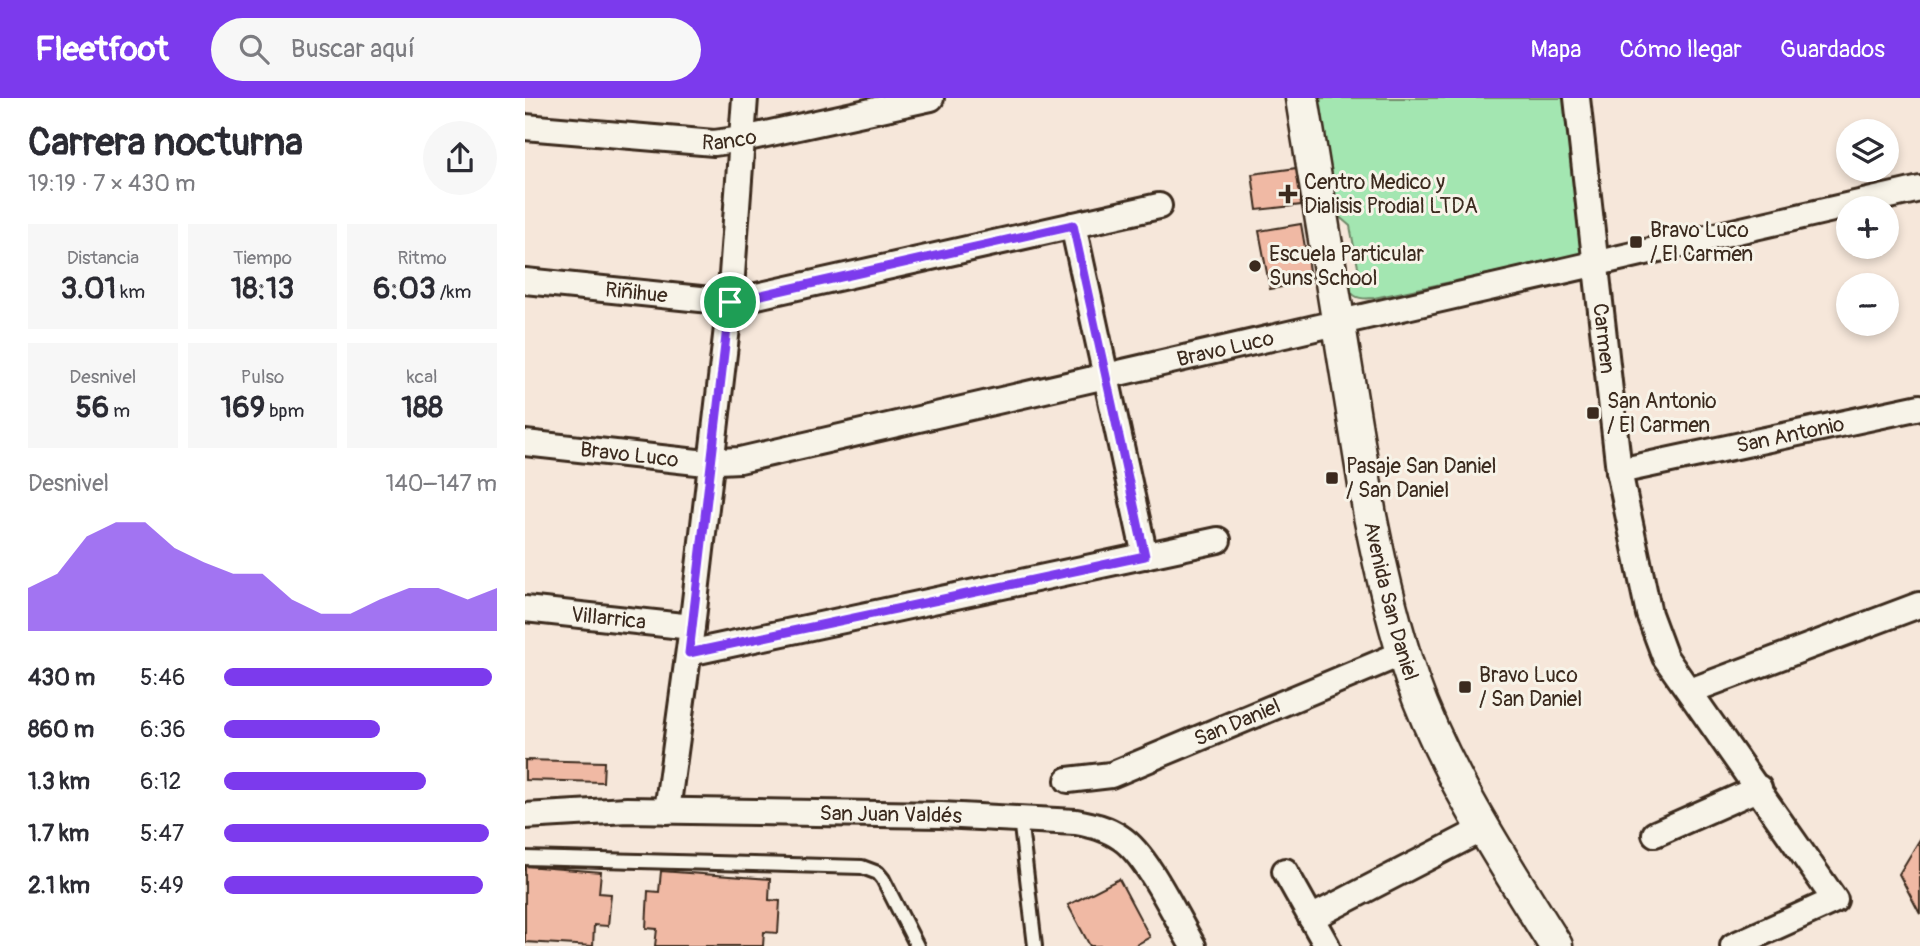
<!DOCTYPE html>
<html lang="es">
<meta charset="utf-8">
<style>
:root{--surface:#fff;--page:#f7f7f7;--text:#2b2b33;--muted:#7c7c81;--accent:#7c3aed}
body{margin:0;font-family:Pangolin,sans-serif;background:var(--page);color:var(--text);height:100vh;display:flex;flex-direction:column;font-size:26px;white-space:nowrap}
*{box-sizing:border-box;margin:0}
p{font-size:23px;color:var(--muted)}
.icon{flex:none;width:38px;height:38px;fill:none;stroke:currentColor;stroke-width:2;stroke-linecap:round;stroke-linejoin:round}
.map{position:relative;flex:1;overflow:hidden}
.details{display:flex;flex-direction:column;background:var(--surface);width:525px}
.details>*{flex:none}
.buttons{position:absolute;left:1311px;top:21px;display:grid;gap:14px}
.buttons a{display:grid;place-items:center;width:63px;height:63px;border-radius:50%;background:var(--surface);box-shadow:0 4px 10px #0003;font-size:35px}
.pin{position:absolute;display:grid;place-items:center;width:60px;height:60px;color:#fff;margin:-30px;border:4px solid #fff;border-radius:50%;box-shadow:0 2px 7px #0007}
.round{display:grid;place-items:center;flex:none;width:74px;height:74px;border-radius:37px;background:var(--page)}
.headline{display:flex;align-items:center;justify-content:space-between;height:119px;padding:0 28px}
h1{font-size:38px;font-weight:700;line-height:52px}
.stats{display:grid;grid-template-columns:repeat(3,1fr);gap:10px;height:119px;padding:7px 28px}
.stats div{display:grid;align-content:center;border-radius:0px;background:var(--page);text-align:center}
.stats b{font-size:30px;font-weight:700}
.stats small{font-size:19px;font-weight:400}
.stats p{font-size:19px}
.chart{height:196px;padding:14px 28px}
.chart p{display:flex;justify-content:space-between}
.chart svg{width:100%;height:126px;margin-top:7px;fill:var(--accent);opacity:.7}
ul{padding:0 28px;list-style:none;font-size:23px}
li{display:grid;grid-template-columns:112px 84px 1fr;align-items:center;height:52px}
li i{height:18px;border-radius:9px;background:var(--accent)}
header{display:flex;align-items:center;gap:42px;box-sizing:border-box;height:98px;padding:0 35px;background:var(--accent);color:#fff}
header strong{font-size:33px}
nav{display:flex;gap:38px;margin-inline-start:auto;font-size:24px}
.search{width:490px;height:63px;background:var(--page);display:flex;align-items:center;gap:18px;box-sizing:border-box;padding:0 24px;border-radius:38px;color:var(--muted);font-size:26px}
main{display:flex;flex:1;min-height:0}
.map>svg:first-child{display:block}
</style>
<header>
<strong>Fleetfoot</strong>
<div class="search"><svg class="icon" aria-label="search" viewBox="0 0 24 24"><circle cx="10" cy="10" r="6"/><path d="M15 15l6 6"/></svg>Buscar aquí</div>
<nav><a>Mapa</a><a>Cómo llegar</a><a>Guardados</a></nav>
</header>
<main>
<section class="details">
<div class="headline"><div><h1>Carrera nocturna</h1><p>19:19 · 7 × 430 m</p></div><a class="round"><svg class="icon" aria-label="share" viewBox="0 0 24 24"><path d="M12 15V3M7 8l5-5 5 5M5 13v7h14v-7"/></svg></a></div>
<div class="stats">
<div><p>Distancia</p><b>3.01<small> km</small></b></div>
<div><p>Tiempo</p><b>18:13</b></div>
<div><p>Ritmo</p><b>6:03<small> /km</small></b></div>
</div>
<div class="stats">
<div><p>Desnivel</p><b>56<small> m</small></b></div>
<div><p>Pulso</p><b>169<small> bpm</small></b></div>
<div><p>kcal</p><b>188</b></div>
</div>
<div class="chart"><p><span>Desnivel</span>140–147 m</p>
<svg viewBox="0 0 160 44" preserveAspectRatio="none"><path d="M0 44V29L10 24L20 11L30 6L40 6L50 15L60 20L70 24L80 24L90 33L100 38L110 38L120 33L130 29L140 29L150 33L160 29V44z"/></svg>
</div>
<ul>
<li><b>430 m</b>5:46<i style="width:98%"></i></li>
<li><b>860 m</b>6:36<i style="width:57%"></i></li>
<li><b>1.3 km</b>6:12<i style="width:74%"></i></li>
<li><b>1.7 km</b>5:47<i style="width:97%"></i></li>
<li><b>2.1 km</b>5:49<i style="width:95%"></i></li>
</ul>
</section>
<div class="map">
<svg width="1395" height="848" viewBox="0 0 1395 848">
<rect width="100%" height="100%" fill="#f6e7da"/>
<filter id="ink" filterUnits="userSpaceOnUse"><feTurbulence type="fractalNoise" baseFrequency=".0143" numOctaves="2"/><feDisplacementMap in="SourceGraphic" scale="14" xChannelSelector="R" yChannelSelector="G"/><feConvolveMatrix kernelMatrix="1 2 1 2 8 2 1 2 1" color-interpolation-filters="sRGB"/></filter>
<g filter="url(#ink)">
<path fill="#a3e6b1" stroke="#6f8868" stroke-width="2" d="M 796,0 L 1043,0 L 1060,156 L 849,200 C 833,202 824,199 821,181 L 834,174 L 825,128 L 810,115 L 794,8 Z"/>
<path fill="#f0b9a4" stroke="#3b2a1e" stroke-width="2" d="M 772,70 L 776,107 L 732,112 L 727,76 Z
M 776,126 L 786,184 L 745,191 L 734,133 Z
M 0,662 L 79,664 L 78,684 L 0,682 Z
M 1395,741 L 1395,816 L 1374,776 Z
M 0,768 L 76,774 L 74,795 L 86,796 L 83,828 L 69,827 L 68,848 L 0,844 Z
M 136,773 L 245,781 L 244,802 L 255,803 L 253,835 L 239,834 L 238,848 L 130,848 L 132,831 L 121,830 L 123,793 L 134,794 Z
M 594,781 L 625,839 L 609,848 L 565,848 L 543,807 Z"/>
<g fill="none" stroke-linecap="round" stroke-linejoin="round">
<g stroke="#3b2a1e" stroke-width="18">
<path id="service" d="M 495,720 L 510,848
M 0,760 L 337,769 L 353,775 L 358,781 L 392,848"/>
</g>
<g stroke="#3b2a1e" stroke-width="30">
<g id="minor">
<path id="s1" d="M 1052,0 L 1094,373 L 1124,516 L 1140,559 L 1310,802 L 1208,848"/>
<path id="s2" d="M 0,29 L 189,45 L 218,41 L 406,0"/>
<path d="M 548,127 L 620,458"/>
<path id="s3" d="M 0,183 L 205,204 L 634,108"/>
<path id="s4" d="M 0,345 L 172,364 L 215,362 L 1395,91"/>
<path id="s5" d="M 1094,373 L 1395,309"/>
<path id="s6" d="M 0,511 L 167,529"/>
<path d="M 164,555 L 693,442"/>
<path d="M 1165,593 L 1394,507"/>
<path id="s7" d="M 543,682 L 586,677 L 878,555"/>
<path d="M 142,713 L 167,529 L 205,204 L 220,0"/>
<path id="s8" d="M 0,718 L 102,712 L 416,717 L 551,724 C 567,727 582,730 596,740 C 623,758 650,818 668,848"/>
<path d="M 1130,736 L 1234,690"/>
<path d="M 760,773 L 802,848"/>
<path d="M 786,820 L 958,731"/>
</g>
</g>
<g stroke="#3b2a1e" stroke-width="37">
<g id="tertiary">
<path id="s9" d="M 777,0 L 845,418 C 856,473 869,529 887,582 C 921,677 978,763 1031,848"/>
</g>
</g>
<use href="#service" stroke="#f7f3e8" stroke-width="12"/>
<use href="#minor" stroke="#f7f3e8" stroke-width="24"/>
<use href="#tertiary" stroke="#f7f3e8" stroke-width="32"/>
</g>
</g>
<g fill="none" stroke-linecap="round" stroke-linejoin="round" filter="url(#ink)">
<g stroke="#fff" stroke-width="14">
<path id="route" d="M 548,127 L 620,458 L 164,555 L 205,204 Z"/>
</g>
<use href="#route" stroke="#7c3aed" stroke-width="9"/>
</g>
<g fill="#3b2a1e" stroke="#f7f3e8" stroke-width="2.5">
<path d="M759.5 85.5h7v7h7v7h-7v7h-7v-7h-7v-7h7z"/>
<rect x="1104" y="137" width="14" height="14" rx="3.5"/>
<circle cx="730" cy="168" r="7"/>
<rect x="1061" y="308" width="14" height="14" rx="3.5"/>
<rect x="800" y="373" width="14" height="14" rx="3.5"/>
<rect x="933" y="582" width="14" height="14" rx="3.5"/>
</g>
<g text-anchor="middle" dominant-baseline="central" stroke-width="6" stroke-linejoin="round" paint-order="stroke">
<g font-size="21" fill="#3b2a1e" stroke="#f7f3e8">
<text stroke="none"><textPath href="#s2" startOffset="205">Ranco</textPath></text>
<text stroke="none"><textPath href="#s3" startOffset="112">Riñihue</textPath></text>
<text stroke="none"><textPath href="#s1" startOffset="242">Carmen</textPath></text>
<text stroke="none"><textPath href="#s4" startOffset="714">Bravo Luco</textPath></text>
<text stroke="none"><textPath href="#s5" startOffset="175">San Antonio</textPath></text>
<text stroke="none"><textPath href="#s4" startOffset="105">Bravo Luco</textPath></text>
<text stroke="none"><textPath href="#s9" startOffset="511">Avenida San Daniel</textPath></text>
<text stroke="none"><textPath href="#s6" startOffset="84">Villarrica</textPath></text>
<text stroke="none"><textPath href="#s7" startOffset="180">San Daniel</textPath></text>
<text stroke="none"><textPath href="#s8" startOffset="366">San Juan Valdés</textPath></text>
</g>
<g font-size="21" fill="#3b2a1e" stroke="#f7f3e8" text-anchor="start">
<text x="779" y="84">Centro Medico y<tspan x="779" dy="24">Dialisis Prodial LTDA</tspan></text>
<text x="1125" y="132">Bravo Luco<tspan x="1125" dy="24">/ El Carmen</tspan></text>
<text x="744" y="156">Escuela Particular<tspan x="744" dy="24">Suns School</tspan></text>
<text x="1082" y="303">San Antonio<tspan x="1082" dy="24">/ El Carmen</tspan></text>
<text x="821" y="368">Pasaje San Daniel<tspan x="821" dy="24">/ San Daniel</tspan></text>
<text x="954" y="577">Bravo Luco<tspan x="954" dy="24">/ San Daniel</tspan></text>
</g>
</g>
</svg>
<div class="buttons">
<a><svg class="icon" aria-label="layers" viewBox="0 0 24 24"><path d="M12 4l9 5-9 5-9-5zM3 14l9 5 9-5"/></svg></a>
<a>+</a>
<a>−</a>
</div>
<div class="pin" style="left:205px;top:204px;background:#1e9e55"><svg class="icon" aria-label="arrive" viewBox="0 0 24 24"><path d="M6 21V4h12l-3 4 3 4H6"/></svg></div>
</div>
</main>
